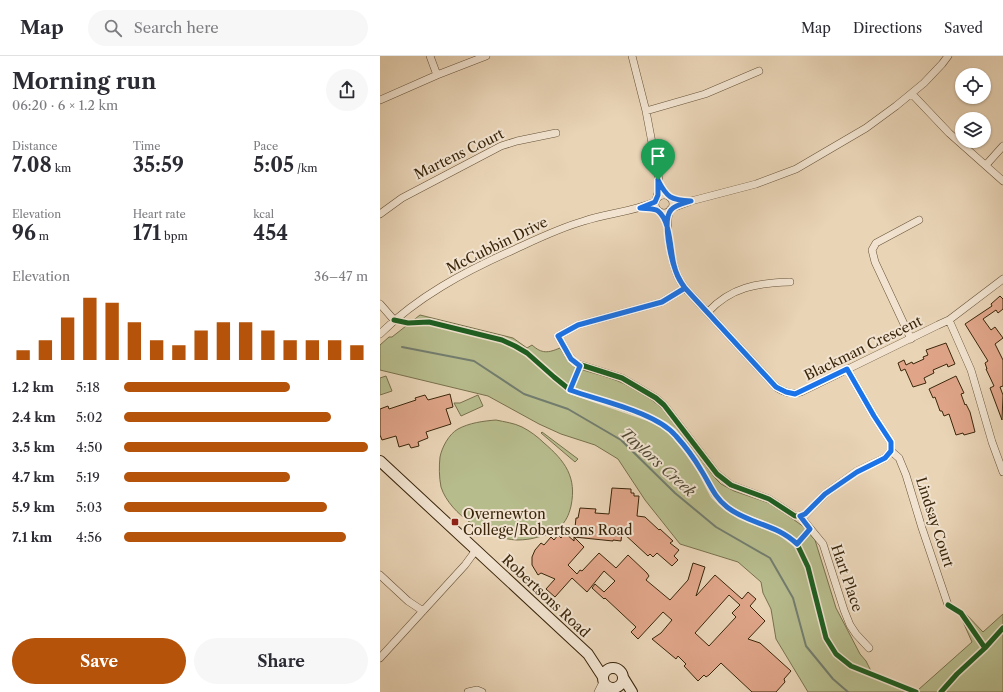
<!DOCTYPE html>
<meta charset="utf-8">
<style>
:root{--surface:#fff;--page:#f7f7f7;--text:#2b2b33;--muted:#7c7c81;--line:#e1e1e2;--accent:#b45309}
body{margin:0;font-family:"Libre Caslon Text",serif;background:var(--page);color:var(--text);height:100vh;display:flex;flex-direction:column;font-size:15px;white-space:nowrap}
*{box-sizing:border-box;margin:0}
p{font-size:13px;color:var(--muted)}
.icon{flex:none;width:22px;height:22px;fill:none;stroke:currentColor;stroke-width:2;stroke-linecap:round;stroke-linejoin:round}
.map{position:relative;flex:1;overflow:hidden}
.side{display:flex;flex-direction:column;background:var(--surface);width:380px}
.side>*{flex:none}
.fabs{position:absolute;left:575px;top:12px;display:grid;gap:8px}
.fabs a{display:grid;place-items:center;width:36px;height:36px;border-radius:50%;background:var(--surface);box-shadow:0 1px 3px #0004;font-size:20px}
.pin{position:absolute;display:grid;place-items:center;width:34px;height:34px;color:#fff;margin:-41px -17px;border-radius:50% 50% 50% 0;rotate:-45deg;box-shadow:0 0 4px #0007}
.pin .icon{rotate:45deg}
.round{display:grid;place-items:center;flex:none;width:42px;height:42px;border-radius:21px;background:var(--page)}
.summary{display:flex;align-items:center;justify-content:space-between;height:68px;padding:0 12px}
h1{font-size:22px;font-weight:800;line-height:30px}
.stats{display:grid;grid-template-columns:repeat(3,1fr);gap:6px;height:68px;padding:4px 12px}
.stats div{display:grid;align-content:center}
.stats b{font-size:20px;font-weight:800}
.stats small{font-size:11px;font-weight:400}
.stats p{font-size:11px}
.chart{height:112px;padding:8px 12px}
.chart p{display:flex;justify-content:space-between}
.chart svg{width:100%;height:72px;margin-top:4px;stroke:var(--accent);stroke-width:6}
.action{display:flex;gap:8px;margin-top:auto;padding:8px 12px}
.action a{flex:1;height:46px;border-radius:24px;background:var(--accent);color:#fff;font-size:16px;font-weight:800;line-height:46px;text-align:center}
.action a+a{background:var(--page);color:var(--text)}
ul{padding:0 12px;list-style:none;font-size:13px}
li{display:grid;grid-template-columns:64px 48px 1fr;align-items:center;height:30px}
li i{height:10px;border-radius:5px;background:var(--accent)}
header{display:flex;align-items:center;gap:24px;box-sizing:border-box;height:56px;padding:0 20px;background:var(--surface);border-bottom:1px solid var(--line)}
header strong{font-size:19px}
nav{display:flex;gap:22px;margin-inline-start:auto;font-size:14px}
.search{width:280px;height:36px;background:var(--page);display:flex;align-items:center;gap:10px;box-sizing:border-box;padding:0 14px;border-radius:22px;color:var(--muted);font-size:15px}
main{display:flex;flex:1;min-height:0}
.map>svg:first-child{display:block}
</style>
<header>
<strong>Map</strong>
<div class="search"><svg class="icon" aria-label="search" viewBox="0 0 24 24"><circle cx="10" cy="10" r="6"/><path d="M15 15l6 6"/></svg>Search here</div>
<nav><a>Map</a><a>Directions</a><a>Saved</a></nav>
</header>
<main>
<section class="side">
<div class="summary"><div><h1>Morning run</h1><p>06:20 · 6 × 1.2 km</p></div><a class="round"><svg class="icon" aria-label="share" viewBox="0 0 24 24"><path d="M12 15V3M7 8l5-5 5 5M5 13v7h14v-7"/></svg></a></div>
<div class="stats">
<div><p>Distance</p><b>7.08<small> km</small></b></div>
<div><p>Time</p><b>35:59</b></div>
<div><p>Pace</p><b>5:05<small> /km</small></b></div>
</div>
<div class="stats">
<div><p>Elevation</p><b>96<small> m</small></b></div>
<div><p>Heart rate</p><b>171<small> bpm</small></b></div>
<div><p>kcal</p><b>454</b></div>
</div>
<div class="chart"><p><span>Elevation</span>36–47 m</p>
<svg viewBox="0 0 160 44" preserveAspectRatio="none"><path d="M5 44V38M15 44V32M25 44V18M35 44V6M45 44V9M55 44V21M65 44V32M75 44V35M85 44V26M95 44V21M105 44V21M115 44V26M125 44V32M135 44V32M145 44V32M155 44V35"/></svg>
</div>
<ul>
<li><b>1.2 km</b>5:18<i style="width:68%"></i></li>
<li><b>2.4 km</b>5:02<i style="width:85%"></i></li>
<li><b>3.5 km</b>4:50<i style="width:100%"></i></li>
<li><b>4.7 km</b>5:19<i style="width:68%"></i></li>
<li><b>5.9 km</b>5:03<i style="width:83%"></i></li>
<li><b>7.1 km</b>4:56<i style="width:91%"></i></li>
</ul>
<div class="action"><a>Save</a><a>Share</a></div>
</section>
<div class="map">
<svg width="623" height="636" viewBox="0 0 623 636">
<rect width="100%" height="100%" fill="#e9d4b6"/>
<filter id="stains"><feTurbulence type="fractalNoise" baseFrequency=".005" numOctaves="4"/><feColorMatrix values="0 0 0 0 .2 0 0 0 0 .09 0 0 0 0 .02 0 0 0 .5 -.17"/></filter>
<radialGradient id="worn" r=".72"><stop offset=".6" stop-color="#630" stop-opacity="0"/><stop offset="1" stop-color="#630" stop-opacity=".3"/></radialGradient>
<path fill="#b7bc8d" stroke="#78704c" d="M 40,259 L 133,282 L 147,292 L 152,289 C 162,298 168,297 180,292 L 190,307 L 195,311 C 207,316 219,318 230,322 C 250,329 271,341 286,356 L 335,422 L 341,428 L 354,435 L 392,448 L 424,471 L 435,484 L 456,552 L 480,598 L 486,605 L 491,615 L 538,634 L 592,586 L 580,559 L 584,556 L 603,576 L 623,558 L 623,636 L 428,636 L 396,583 L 391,553 L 383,537 L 381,526 L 358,506 L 300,488 L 265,444 L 238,403 L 215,389 L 181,378 L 159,368 L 108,340 L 0,314 L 0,289 L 9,281 L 12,281 Z
M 6,320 L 12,335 L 0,339 L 0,322 Z
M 98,339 L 103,350 L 81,360 L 74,347 L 80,347 Z
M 116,364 C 125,366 134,367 142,371 C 150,375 158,381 164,387 C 185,405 197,421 191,450 C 187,468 177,477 158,481 C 152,483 144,484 137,484 C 109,483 70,459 61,431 C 59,421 59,410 60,401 C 62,391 69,378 78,373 C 89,367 103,365 116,364 Z
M 162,376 L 198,403 L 195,406 L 161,377 Z"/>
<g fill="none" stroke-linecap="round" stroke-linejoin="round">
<path stroke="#727d6f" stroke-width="2" d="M 22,291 L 94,305 L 144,338 L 188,353 L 241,384 L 295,437 L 336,471 L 390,502 L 413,542 L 426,590 L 453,623 L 468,636"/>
</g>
<path fill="#e0a589" stroke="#3a250a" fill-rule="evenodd" d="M 620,240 L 623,243 L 623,253 L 618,257 L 616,254 L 603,263 L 611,274 L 615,271 L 623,282 L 615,288 L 623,304 L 623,330 L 620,331 L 623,339 L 622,364 L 610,332 L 614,330 L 606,313 L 607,313 L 605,307 L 608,305 L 585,268 L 612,250 L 611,248 Z
M 566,287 L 575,308 L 568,311 L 567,308 L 553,314 L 554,317 L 544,322 L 546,327 L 533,331 L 525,313 L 521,315 L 518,307 L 524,304 L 526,309 L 532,306 L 533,308 L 544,303 L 543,301 L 548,299 L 546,294 Z
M 576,320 L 584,337 L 581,338 L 585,349 L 586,348 L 590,356 L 595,376 L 584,379 L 583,377 L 576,379 L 569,358 L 564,360 L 562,355 L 560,355 L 555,341 L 553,342 L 549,333 Z
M 70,338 L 73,351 L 66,353 L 71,368 L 46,376 L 48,382 L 38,386 L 39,390 L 31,392 L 29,388 L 19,391 L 16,380 L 2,384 L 0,379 L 0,353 L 8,350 L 9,353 L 36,344 L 35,342 L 45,339 L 48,344 Z
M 232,432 L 251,433 L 251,437 L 254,437 L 254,440 L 259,440 L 257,460 L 265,461 L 279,474 L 280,473 L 293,485 L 290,487 L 299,494 L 294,500 L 298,504 L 292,510 L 277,497 L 273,501 L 270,498 L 268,500 L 242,476 L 241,485 L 233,484 L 233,485 L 194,481 L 196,462 L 198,462 L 200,452 L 216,453 L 215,457 L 229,458 Z
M 185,477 L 194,485 L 194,481 L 204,491 L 188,509 L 197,518 L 200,514 L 202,515 L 219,497 L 236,512 L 248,499 L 267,517 L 269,520 L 266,524 L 290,544 L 308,524 L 313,507 L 325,511 L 316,540 L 335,519 L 362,543 L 368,536 L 376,543 L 370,550 L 385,565 L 368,583 L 380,587 L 411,615 L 404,623 L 405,626 L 396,636 L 372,636 L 341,607 L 329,619 L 326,621 L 324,619 L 318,625 L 304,610 L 306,608 L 298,600 L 296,603 L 272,583 L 281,577 L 292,564 L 283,556 L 258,583 L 251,576 L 256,571 L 225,542 L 224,543 L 212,532 L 215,528 L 224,536 L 235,525 L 224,515 L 207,536 L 192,522 L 175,541 L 166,533 L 175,523 L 161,517 L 158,519 L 152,509 L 152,501 L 155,494 L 161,487 L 164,489 L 171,481 L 174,484 L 178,479 L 181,482 ZM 349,539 L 360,549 L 352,557 L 356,561 L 329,590 L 315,577 Z"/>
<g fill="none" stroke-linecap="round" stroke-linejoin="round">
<g stroke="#665135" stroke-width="8">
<path id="street" d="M 50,0 L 57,19
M 252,0 L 266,55 L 279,124 L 279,133 L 276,144
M 532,38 L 569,77 L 623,125
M 0,44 L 57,19 L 106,0
M 266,55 L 325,38 L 379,15
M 606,109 L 623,90
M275 148a9 9 0 1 1 18 0a9 9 0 1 1-18 0Z
M 292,152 L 311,145 L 376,128 L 416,113 L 486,72 L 516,50 L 544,27 L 562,8 L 568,0
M 290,154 C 284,167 291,202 296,216 C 298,222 301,227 305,232 L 396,331 C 404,336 411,339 421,336 L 558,269 L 569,264 L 623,223
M 0,158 L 22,142 L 121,90 L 137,85 L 176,77
M 305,232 L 282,246 L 198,269 L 178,280 L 188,298 L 195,307 L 242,322 L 276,342 L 284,349 L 337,418 L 351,429 L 389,443 L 415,460 L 420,460 L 425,459 L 445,438 L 477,415 L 505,402 L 511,395 L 511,386 L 494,360 L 467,313
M 0,248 L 14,264
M 328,256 C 351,231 377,227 410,226
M 569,264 L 591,314 L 612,386 L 623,416
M 0,278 C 37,241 84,216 131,195 C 155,184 179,172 204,165 C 228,157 252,156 275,146
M 531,283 L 495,206 L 492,194 L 496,187 L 539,164
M 511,395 L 519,402 L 526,419 L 542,472 L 568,549
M 420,460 L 443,488 L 464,554 L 470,569 L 476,578 L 489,592
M 0,519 L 28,545 L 43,555
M 0,602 L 85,509 L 96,494
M 88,636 L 97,634 L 102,636
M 218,636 L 224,624
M 225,636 L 233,631"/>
</g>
<g stroke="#3a250a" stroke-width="12">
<path id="secondary" d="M 0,405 L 208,598 L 223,621
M223 622a10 10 0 1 1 20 0a10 10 0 1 1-20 0Z
M 244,623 L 252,636"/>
</g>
<use href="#street" stroke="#f1e3d0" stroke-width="7"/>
<use href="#secondary" stroke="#f1e3d0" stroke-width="10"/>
<g stroke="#f1e3d0" stroke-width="8">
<path id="cycleway" d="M 305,232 L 282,246 L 198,269 L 178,280 L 188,298 L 195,307 L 242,322 L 276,342 L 284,349 L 337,418 L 351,429 L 389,443 L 415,460 L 420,460 L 425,459 L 445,438 L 477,415 L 505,402 L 511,395 L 511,386 L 494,360 L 467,313
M 14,264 L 28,267 L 49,266 L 122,284 L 135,290 L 147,297 L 174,321 L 190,334 L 268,361 L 284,369 L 293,376 L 308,395 L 321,414 L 334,439 L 341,446 L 348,452 L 361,460 L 401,476 L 417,488 L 428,511 L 446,582 L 456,598 L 471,610 L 536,636
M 568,549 L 581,557 L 605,592
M 561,636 L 577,618 L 605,592 L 623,572"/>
</g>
<use href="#cycleway" stroke="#1b5e20" stroke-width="5"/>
</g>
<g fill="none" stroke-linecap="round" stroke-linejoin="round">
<g stroke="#fff" stroke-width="8">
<path id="route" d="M 278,124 L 278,139 L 275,146 L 260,152 C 265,153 274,152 278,155 C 291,165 290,195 294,209 C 296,218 300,225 305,232 L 282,246 L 198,269 L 178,280 L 191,303 L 200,310 L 190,334 C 220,345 276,356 296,380 C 305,390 314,402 321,414 C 330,428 334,441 347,451 C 368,468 397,468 417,488 L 430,473 L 420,460 L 425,458 L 445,438 L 477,416 L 505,402 L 511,395 L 511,386 L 494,360 L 467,313 L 415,338 L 406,336 L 396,331 L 305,232 C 301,227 298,222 296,216 C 291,203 282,164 291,154 C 295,149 305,147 311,145 C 291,144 287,142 278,124"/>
</g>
<use href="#route" stroke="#1a73e8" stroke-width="5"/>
</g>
<rect fill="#8f2418" stroke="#f1e3d0" stroke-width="1.5" x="71" y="462" width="8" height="8" rx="2"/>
<g text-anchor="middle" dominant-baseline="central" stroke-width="4" stroke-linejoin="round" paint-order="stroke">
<g font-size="14" fill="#3a250a" stroke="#f1e3d0">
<text transform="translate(79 98) rotate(-26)">Martens Court</text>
<text transform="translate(117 189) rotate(-26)">McCubbin Drive</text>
<text transform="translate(483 292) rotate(-26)">Blackman Crescent</text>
<text transform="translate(555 466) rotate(72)">Lindsay Court</text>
<text transform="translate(467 522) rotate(71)">Hart Place</text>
<text transform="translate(166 540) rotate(43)">Robertsons Road</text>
</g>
<g font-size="14" fill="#3a250a" stroke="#f1e3d0" text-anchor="start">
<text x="83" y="458">Overnewton<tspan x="83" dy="16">College/Robertsons Road</tspan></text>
</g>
<g font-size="15" font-style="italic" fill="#514a34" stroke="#f1e3d0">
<text transform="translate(278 406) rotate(42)">Taylors Creek</text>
</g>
</g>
<rect width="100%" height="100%" filter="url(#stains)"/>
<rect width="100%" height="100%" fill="url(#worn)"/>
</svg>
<div class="fabs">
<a><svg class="icon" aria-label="locate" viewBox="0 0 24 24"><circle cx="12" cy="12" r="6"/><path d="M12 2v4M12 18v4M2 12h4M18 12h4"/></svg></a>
<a><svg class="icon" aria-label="layers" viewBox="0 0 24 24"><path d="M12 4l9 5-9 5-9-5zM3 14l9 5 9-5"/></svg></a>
</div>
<div class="pin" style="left:278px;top:124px;background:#1e9e55"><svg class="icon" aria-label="arrive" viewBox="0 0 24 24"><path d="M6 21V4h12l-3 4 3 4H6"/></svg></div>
</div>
</main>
